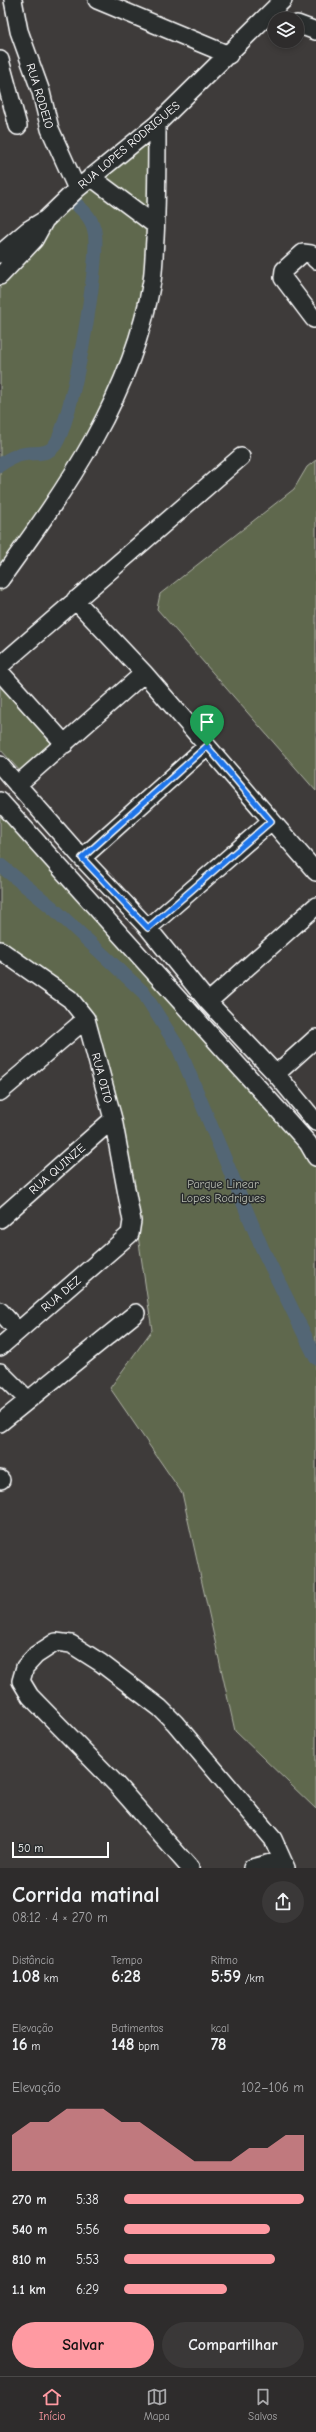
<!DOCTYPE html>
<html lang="pt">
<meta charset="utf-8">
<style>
:root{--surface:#2e2c2c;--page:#3a3838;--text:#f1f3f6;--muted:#a7a7a9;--line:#494848;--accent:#ff9aa2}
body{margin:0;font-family:"Comic Neue",sans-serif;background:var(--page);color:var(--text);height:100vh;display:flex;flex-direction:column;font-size:15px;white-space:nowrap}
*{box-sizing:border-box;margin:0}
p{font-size:13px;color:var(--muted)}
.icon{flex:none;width:22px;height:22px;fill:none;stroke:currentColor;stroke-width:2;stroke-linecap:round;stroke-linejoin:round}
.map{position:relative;height:1868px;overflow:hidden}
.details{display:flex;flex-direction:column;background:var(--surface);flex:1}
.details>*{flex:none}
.tools{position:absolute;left:268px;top:12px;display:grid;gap:8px}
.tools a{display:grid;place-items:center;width:36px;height:36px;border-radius:50%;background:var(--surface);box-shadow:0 2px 6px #0003,0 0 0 1px var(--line);font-size:20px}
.scale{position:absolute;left:12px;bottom:10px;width:97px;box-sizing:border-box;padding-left:4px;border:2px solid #fff;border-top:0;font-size:11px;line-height:14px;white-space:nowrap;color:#fff;-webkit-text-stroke:3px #2a2d2e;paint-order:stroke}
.pin{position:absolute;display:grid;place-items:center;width:34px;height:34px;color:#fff;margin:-41px -17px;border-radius:50% 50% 50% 0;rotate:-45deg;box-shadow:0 0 4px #0007}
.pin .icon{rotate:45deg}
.round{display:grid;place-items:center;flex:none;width:42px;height:42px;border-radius:21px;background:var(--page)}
.summary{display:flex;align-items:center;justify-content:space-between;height:68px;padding:0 12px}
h1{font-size:22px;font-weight:800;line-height:30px}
.figures{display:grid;grid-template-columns:repeat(3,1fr);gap:6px;height:68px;padding:4px 12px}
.figures div{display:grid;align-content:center}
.figures b{font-size:17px;font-weight:800}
.figures small{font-size:11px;font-weight:400}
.figures p{font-size:11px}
.chart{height:112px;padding:8px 12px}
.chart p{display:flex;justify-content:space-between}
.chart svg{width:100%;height:72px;margin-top:4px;fill:var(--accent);opacity:.7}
.action{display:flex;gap:8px;margin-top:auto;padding:8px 12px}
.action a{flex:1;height:46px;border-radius:24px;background:var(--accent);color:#111;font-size:16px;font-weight:800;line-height:46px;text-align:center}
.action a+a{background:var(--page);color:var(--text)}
ul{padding:0 12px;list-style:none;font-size:13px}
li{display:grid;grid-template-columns:64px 48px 1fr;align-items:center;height:30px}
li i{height:10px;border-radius:5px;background:var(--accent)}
.tab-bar{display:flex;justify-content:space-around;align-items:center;height:56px;border-top:1px solid var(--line);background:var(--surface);font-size:11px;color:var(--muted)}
.tab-bar a{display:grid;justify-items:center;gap:2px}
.tab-bar .current{color:var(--accent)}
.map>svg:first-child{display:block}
</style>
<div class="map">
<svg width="316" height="1868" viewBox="0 0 316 1868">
<rect width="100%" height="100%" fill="#3e3b3a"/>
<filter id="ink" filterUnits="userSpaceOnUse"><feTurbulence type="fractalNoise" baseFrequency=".025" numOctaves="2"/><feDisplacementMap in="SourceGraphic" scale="8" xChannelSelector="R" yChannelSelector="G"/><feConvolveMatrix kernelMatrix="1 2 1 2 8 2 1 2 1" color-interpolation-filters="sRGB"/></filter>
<g filter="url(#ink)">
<path fill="#5f674e" stroke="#afb3a6" d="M 155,131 L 156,280 L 64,497 L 0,592 L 0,265 Z
M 316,460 L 316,791 L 157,609 L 160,594 L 294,489 L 307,467 Z
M 0,683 L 51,743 L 20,771 L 0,749 Z
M 0,798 L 316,1159 L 316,1809 L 235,1731 L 182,1493 L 110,1388 L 152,1330 L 137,1229 L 87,1019 L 0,952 Z"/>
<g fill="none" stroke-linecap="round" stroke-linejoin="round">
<path stroke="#526675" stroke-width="14" d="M 0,465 C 8,459 15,455 25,454 C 36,452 47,456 55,445 C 73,418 99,267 95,234 C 93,220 86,213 76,204
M 0,865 L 54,909 L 143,992 L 179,1049 L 262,1248 L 316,1358"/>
<g stroke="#fff" stroke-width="20">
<path id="minor" d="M 13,0 L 19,31 L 41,92 L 50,129 L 77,189
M 97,0 L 229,55
M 297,24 L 316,31
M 0,60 L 18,126
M 91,177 L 155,225
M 0,254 L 28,230 L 46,219 L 77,189 L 157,124 L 283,0
M 0,276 L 34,240 L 45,220
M 314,319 L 283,278 L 284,270 L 303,253 L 311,254 L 316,260
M 0,580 C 67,487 132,397 152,281 C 154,267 154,253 155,239 C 157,201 157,162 157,124
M 75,600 L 144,673 L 316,872
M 0,666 L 241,457
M 0,672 L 65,744
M 0,765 L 82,858 L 148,928 L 208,1002 L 276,1074 L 316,1122
M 17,785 L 144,673
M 0,801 L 308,1143 L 316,1157
M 82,858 L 207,746
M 148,928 L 271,821
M 0,950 L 70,999 L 86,1019 L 113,1119 L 132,1221 L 130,1234 L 0,1347
M 208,1002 L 316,906
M 276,1074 L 316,1038
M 0,1092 L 86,1019
M 0,1219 L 113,1119
M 0,1311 L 18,1331
M 0,1372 L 27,1399
M 0,1423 L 136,1313
M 0,1479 L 1,1480
M 190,1868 L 116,1784 L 30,1696 L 21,1681 L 25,1667 L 36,1655 L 56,1642 L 71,1644 L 101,1663 L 160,1708 L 175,1723 L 273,1839 L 286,1868
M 252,1868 L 282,1860"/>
</g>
<use href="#minor" stroke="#2a2d2e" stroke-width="17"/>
</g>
</g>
<g fill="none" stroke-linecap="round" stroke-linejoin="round" filter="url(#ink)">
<g stroke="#fff" stroke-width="8">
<path id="route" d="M 207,746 L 271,821 L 148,928 L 82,858 Z"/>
</g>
<use href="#route" stroke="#1a73e8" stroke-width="5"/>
</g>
<g text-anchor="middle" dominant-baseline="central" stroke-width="3" stroke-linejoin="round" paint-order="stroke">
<g font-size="12" fill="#fff" stroke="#2a2d2e">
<text transform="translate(40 96) rotate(73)">RUA RODEIO</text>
<text transform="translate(129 145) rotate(-40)">RUA LOPES RODRIGUES</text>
<text transform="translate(102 1078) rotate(75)">RUA OITO</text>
<text transform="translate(57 1169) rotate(-41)">RUA QUINZE</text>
<text transform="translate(61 1294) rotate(-40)">RUA DEZ</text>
</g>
<g font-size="12" fill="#b7bbaf" stroke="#2a2d2e">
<text x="223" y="1184">Parque Linear<tspan x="223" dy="14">Lopes Rodrigues</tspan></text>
</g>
</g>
</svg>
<div class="tools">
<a><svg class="icon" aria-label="layers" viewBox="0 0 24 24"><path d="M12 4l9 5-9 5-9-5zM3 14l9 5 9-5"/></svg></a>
</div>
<div class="scale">50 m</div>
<div class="pin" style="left:207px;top:746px;background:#1e9e55"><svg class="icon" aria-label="arrive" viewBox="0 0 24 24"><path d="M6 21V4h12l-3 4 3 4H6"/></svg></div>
</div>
<section class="details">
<div class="summary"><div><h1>Corrida matinal</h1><p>08:12 · 4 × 270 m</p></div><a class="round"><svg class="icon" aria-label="share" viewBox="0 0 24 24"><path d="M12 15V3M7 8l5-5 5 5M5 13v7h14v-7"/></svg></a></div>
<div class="figures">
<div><p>Distância</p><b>1.08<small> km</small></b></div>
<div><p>Tempo</p><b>6:28</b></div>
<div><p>Ritmo</p><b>5:59<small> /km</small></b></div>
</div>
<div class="figures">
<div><p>Elevação</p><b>16<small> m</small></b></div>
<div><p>Batimentos</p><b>148<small> bpm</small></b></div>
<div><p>kcal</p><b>78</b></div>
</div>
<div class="chart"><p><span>Elevação</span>102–106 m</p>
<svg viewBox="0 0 160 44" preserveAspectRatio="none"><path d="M0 44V22L10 14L20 14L30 6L40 6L50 6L60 14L70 14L80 22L90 30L100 38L110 38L120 38L130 30L140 30L150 22L160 22V44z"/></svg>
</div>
<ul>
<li><b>270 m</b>5:38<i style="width:100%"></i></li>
<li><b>540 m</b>5:56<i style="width:81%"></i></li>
<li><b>810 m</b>5:53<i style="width:84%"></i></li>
<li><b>1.1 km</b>6:29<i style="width:57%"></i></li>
</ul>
<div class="action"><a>Salvar</a><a>Compartilhar</a></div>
</section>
<nav class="tab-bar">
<a class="current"><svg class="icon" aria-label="home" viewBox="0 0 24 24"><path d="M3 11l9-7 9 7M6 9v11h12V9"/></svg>Início</a>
<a><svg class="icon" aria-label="map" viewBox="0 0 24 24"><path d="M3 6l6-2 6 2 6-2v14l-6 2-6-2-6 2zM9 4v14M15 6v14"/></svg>Mapa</a>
<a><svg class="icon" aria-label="saved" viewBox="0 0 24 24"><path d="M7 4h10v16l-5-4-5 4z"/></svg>Salvos</a>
</nav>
